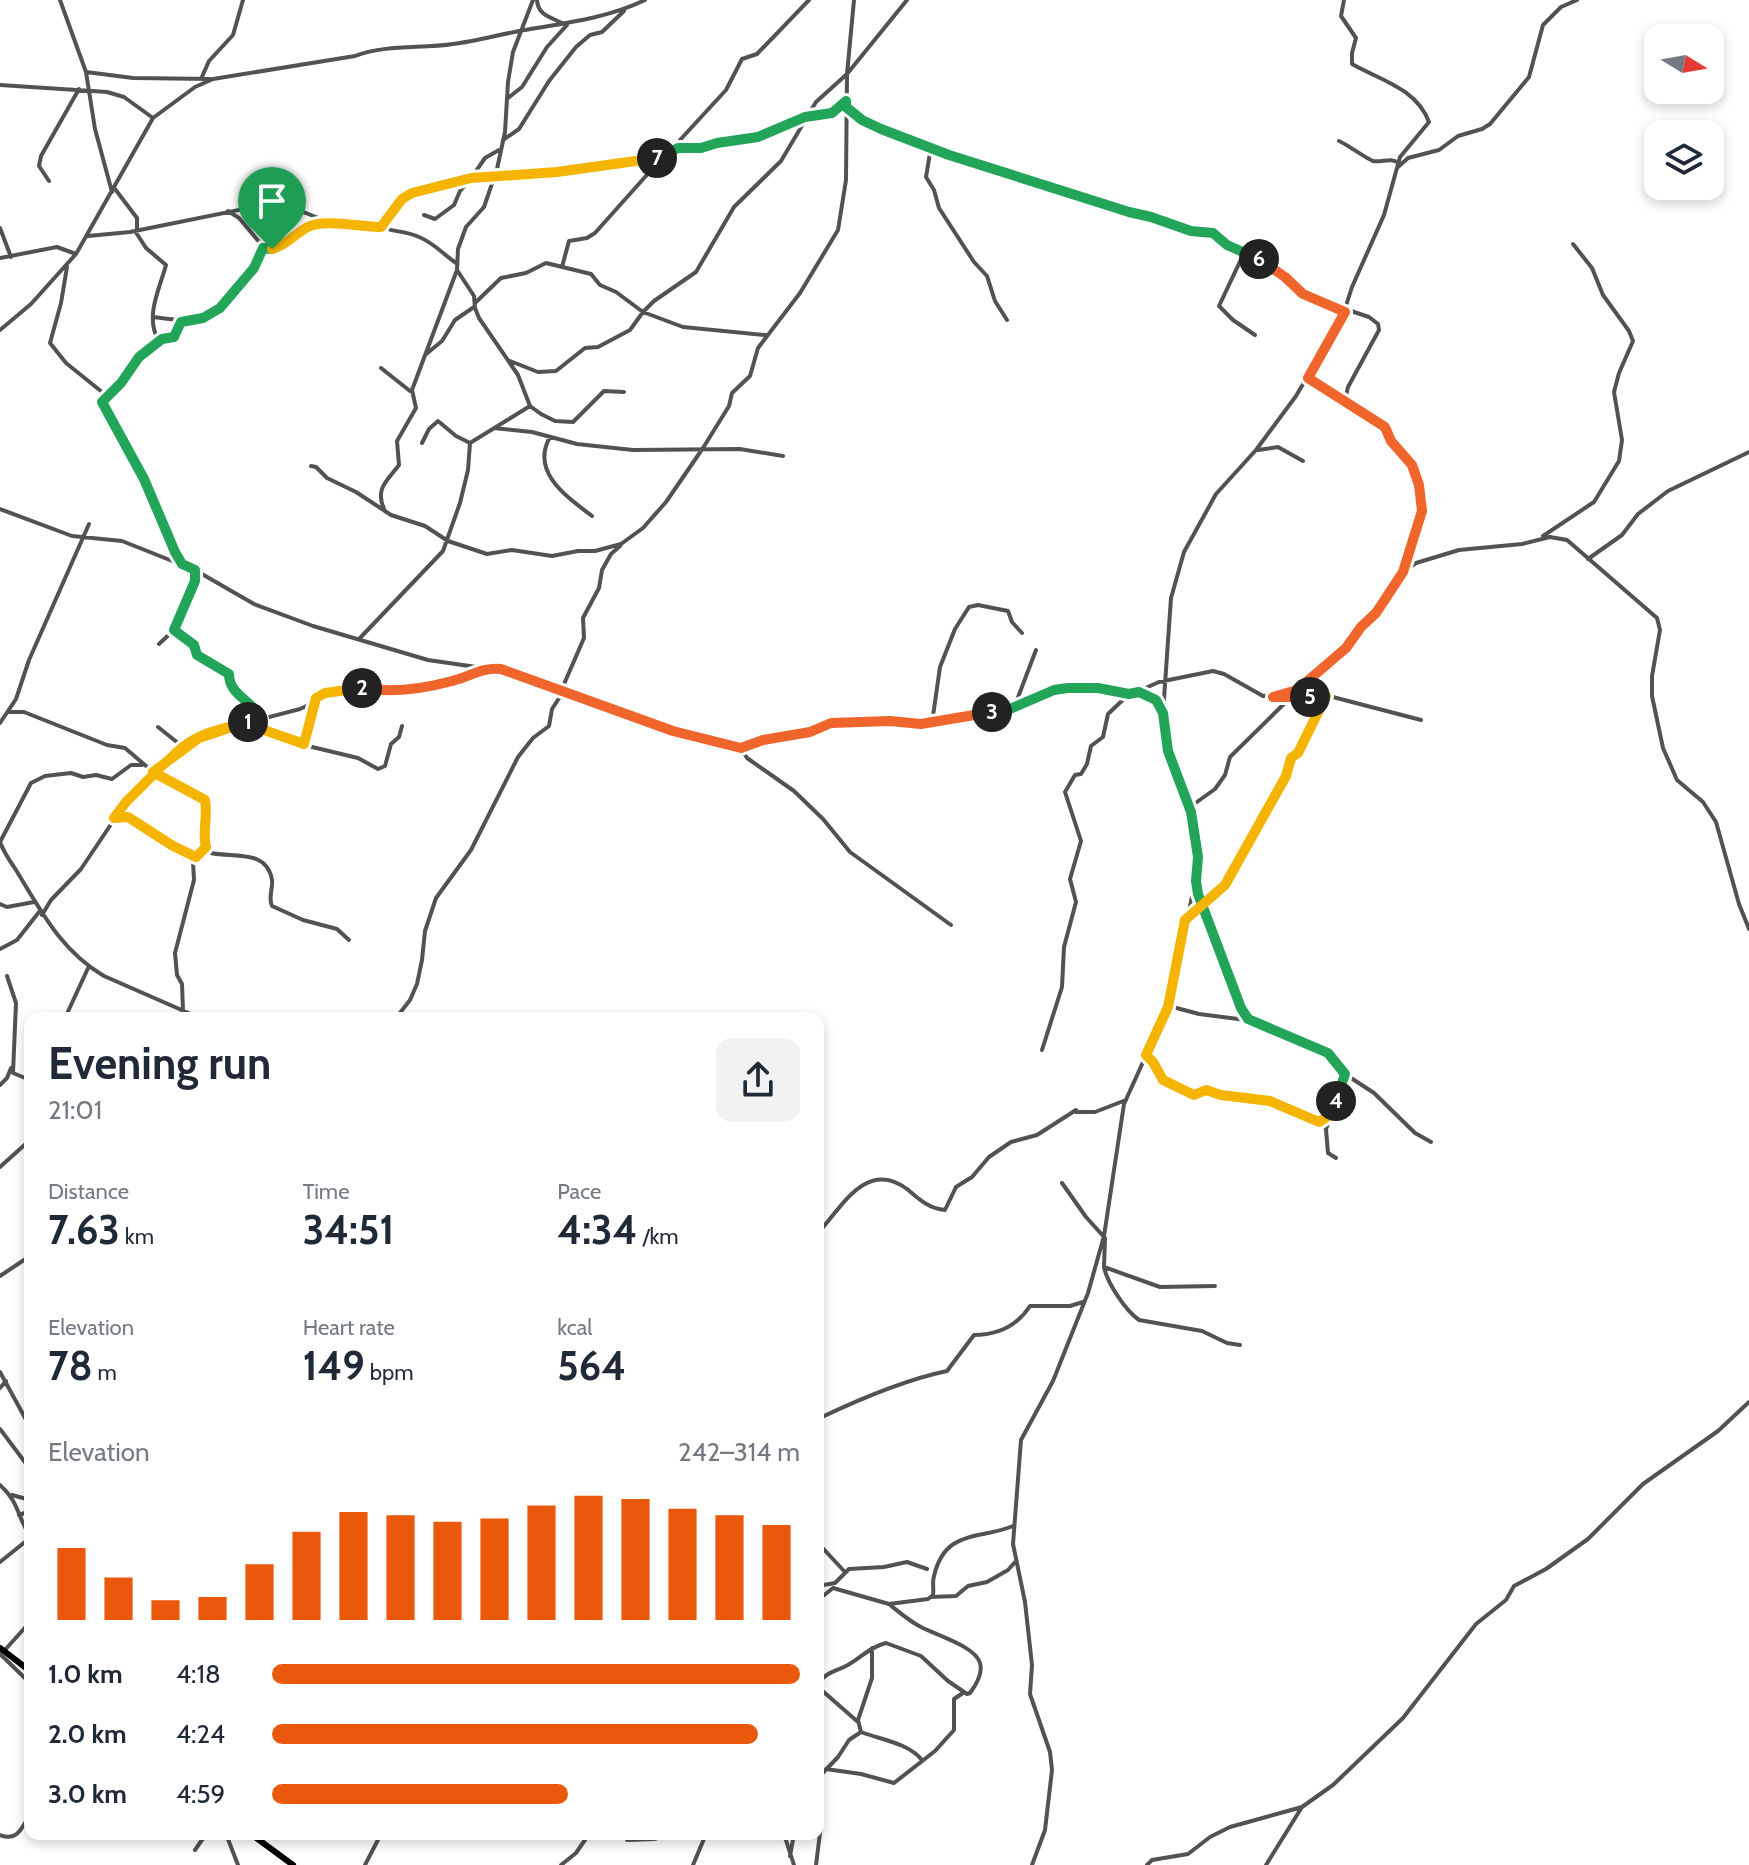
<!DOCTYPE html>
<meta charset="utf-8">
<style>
:root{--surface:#fff;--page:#f2f2f3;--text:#1f2937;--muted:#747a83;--accent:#ea580c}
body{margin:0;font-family:Cabin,sans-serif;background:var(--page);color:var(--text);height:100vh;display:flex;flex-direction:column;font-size:30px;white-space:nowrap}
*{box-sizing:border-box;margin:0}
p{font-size:26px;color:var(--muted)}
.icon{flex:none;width:44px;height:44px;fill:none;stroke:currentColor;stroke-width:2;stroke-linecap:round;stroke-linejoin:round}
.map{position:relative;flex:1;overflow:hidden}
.side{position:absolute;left:24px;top:1012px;width:800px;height:828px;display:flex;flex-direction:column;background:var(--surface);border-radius:16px;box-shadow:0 4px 12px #0003}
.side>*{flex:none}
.needle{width:52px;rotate:101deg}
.tools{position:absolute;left:1644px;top:24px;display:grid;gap:16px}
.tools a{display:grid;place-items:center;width:80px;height:80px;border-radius:16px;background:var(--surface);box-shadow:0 4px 12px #0003;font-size:40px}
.pin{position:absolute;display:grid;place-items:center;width:68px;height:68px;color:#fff;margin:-82px -34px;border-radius:50% 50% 50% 0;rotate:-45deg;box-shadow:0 0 8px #0007}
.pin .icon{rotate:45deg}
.km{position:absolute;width:40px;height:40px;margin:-20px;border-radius:50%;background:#222;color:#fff;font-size:22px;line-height:40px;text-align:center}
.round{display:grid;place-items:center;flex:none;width:84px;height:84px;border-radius:16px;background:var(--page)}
.headline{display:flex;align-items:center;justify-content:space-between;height:136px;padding:0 24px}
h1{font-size:44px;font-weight:700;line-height:60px}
.stats{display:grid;grid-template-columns:repeat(3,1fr);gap:12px;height:136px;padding:8px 24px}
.stats div{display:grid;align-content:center}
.stats b{font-size:40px;font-weight:700}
.stats small{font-size:22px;font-weight:400}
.stats p{font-size:22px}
.chart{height:224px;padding:16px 24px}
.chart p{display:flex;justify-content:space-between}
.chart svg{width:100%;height:144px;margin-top:8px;stroke:var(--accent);stroke-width:6}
ul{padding:0 24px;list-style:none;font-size:26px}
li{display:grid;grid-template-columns:128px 96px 1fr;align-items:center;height:60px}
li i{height:20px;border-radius:10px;background:var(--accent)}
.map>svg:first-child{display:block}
</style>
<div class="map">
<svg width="1749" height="1865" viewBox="0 0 1749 1865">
<rect width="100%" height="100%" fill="#fff"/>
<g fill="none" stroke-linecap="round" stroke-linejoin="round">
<path stroke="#525252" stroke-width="4" d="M 60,0 L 86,72 L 95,129 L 112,192
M 537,0 C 538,15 550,17 562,23
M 86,72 L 133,78 L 211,79
M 201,79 L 209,61 L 233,35 L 243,0
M 0,85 L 107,92 L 124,97 L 153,118
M 508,98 L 522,87 L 547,47 L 567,25
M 848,108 C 871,129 902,136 931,147 C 996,173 1064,188 1129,212 L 1151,217 L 1191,231 L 1213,233 L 1227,245 L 1272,267 L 1303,294 L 1345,312 L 1351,311 L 1369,317 L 1378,324 L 1379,330 L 1348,387 L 1345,400 L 1385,427 L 1389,437 L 1412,465 L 1417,478 L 1422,511 L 1404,570
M 503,140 L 519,129 L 549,81 L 576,47 L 590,35 L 602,32 L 624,11
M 1339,141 C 1348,145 1367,159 1373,161 C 1383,163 1389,157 1399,163
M 931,147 L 926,177 L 934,190 L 939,208 L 974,262 L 987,276 L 995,301 L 1007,320
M 678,148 L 680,140 L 726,90 L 742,59 L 757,54 L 809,0
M 1398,167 L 1408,158 L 1439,150 L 1458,136 L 1482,129 L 1490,124 L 1529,77 L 1543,25 L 1561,7 L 1577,0
M 472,177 L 485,158 L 499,150
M 49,181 L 39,166 L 41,156 L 79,89
M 115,189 L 137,218 L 137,229
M 228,211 L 239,218 L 266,250 C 289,248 301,226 325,222
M 424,215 L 435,219 L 454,205 L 460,191 L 470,180
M 381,227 C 393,232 407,231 419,237 C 434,243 443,254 456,263
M 0,228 L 11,257
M 135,231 L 146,248 L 166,265 C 160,288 144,317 159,341
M 88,236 L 130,232 L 278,202 L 331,223 L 361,227 L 381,227 L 402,199 L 412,193 L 470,178 L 557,172 L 649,160 L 663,156 L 678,148 L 701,148 L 717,143 L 758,137 L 805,117 L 832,113 L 845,103
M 1244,253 L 1219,306 L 1233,320 L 1255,335
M 0,258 L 57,247 L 76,254
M 67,267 L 61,303 L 50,343 L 66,363 L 107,396
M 562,267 L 569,241 L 587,238 L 595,233 L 662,158
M 457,270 L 474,296 L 475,308 L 479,318 L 518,375 L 530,406 L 541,414 L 555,421 L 573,422 L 604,391 L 624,392
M 475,303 L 501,278 L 526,273 L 546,263 L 591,274 L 600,285 L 616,292 L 643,312 L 654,301 L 696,272 L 734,207 L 781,161 L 816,102 L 847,74 L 907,0
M 153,317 C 179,321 204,325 224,304 C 229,298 233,290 239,284 C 251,272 257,264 263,248
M 181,322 L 174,337 L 162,339 L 139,357 L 121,383 L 102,402 L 144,479 L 170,542 L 181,562
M 0,330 L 31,304 L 76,254 L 153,118 L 195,87 L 213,79 L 355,56 C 387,44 420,49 453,44 C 477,41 501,34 525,30 C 566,23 608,18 645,0
M 425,355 L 442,341 L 455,320 L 474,307
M 510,361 L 538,372 L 556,371 L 585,348 L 598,347 L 630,330 L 643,312 L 683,327 L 765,335
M 381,368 L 410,391
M 1308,378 L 1345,400
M 494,428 L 532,432 L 577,444 L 633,450 L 740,449 L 783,456
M 550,437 C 530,472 567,497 592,516
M 422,443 L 429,429 L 438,421 L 456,436 L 470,443
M 470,443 L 530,406
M 1258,450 L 1278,447 L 1303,461
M 311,466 L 316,467 L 327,478 L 356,492 L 391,515 L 425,526 L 448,541 L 487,554 L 512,550 L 552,556 L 578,551 L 595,551 L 621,544 L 643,528 L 666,502 L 703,448 L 729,406 L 732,393 L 750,376 L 758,348 L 800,293 L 838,230 L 846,180 L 847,74 L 854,0
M 0,509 L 72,536 L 122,541 L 195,570 L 254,604 L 313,626 L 428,660 L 511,672 L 673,731 L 741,748 L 763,740 L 810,732 L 831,723 L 890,721 L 932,723 L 1010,709 L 1061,688 L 1090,687 L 1132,694 L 1159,682 L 1213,671 L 1224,674 L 1263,696 L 1290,694 L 1346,648 L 1361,627 L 1380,608 L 1403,572 L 1416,563 L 1459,550 L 1522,544 L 1550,537 L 1567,540 L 1657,618 L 1660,630 L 1652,676 L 1652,696 L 1663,748 L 1677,780 L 1703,802 L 1716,822 L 1739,904 L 1749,929
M 384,509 C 375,488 387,481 399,465 L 397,441 L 416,408 L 412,390 L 457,270 L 458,249 L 466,227 L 484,207 L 497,169 L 505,132 L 508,82 L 513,52 L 533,0
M 1543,536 L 1594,502 L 1619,461 L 1622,440 L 1614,392 L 1619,373 L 1633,341 L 1629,331 L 1603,295 L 1592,268 L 1573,244
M 1588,559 L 1622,535 L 1638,514 L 1668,491 L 1749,452
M 174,630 L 194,645 L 197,655 L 228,672 L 234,691 L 257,710 L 261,719
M 360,638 L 443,551 L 460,503 L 468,470 L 470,443
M 159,644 L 174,630 L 195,581 L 195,570
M 561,691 L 584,638 L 583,618 L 599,588 L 602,570 L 611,554 L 620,546
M 1141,693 L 1153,697 L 1161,709
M 1279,698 L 1329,696 L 1421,720
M 1014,708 L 1036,650
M 8,712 L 24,712 L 107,745 L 125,748 L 159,777 L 203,799 L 207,816 L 204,843 L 211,853 C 234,858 267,849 272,880 C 273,890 268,897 272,906 L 303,920 L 337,929 L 349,940
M 0,723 L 16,699 L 29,660 L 89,524
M 932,723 L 940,667 L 955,629 L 969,607 L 978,605 L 1008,611 L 1012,622 L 1022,633
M 246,724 L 308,746 L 358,758 L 378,769 L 385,766 L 391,744 L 399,737 L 402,726
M 158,727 L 183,747
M 304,743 L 313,703
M 741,748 L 747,758 L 794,791 L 823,819 L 850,852 L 951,925
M 142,765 L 131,765 L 112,779 L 96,775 L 83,777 L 71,773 L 45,776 L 31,783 L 0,842 C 4,853 10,861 16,870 C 41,911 61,951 104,976 L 200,1018
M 153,772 L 183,747 L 208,733 L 300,709 L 313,703 L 321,694 L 363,688 L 375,691 L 397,691 L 453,681 L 481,669
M 1190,807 L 1215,789 L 1225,775 L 1230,757 L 1289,699
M 114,818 L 128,817 L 173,846 L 196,857
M 1196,883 C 1201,912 1217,938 1227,966 C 1234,985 1236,1002 1248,1019
M 0,904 L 7,907 L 34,902
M 42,915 L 51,900 L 81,869 L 126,802 L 154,774
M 1185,920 L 1225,885 L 1286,776 L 1291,758 L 1298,753 L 1326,696
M 0,949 L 17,940 L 39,912
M 7,976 L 16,1003 L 13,1073 L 30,1080
M 1169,1006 L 1199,1014 L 1254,1021 L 1328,1053 L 1345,1074 L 1374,1093 L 1415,1133 L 1431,1142
M 183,1011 L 182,984 L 177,975 L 175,953 L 194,880 L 193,861 L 206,847
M 65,1018 L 89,966
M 396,1018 L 410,1000 L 417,984 L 422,960 L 425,931 L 436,898 L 471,850 L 518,757 L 533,738 L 549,726 L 552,709 L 563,692
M 1042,1050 L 1062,987 L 1064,947 L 1076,902 L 1070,879 L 1081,841 L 1065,792 L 1075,775 L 1081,774 L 1087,764 L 1091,746 L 1103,737 L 1108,714 L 1129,694
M 1146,1055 L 1165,1082 L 1194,1095 L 1206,1090 L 1221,1095 L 1270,1101 L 1321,1123 L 1326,1129
M 0,1085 L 7,1078 L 11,1068
M 1076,1112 L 1095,1112 L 1126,1100
M 1336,1158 L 1328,1153 L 1326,1129 L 1345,1074
M 0,1167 L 30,1140
M 1062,1183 L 1086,1217 L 1105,1238 L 1104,1267 L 1160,1287 L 1215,1286
M 818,1233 C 842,1207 866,1159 907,1189 C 919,1199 929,1209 945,1210 L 956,1187 L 972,1177 L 989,1157 L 1011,1142 L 1037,1135 L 1076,1110
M 1104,1267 C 1107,1283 1126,1311 1139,1320 L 1202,1331 L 1227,1343 L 1240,1345
M 0,1276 L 30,1256
M 0,1372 L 30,1427
M 0,1388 L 6,1381
M 818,1423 L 822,1417 C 862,1398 904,1380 947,1371 L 974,1335 C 998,1335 1017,1326 1030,1306 L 1070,1306 L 1083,1302
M 0,1429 L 30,1469
M 0,1485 C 19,1502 17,1516 30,1536
M 12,1495 L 30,1500
M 19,1515 L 30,1511
M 818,1543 L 844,1571
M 0,1562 L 30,1538
M 818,1586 L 835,1583 L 849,1569 L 884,1567 L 907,1562 L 927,1569
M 931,1597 L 956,1596 L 968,1586 L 987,1582 L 1008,1570 L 1016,1561
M 818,1600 L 833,1588 L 889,1604 L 928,1599 L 933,1595 C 934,1589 932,1582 934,1576 C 945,1529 979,1540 1013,1526
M 4,1651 L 30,1622
M 0,1654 L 30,1683
M 818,1683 C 829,1671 832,1673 846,1666 C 860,1659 869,1647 886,1643 L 921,1656 L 948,1681 L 967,1694 L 970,1693 C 976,1685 983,1673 980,1663 C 975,1646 936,1635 921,1627 C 909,1621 899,1612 889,1604
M 818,1687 L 858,1722
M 861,1732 C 882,1740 908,1743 922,1760
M 826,1769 L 861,1774 L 894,1783 L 935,1751 L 954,1730 L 954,1699 L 963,1693
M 818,1778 L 838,1757 L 849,1740 L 861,1732 L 858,1720 L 872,1678 L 872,1648
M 226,1834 L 238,1865
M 784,1834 L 794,1865
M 0,1835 C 18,1842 21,1828 30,1815
M 627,1840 L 654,1839 L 672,1834
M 195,1850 L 206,1834
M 790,1856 L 794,1834
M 365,1865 L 381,1834
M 561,1865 L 576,1853 L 589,1834
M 693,1865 L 706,1834
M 816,1865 L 821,1825 L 818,1817
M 1032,1865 L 1045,1830 L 1052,1770 L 1050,1752 L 1030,1694 L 1032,1665 L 1025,1602 L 1013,1544 L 1021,1440 L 1053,1381 L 1088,1293 L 1104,1236 L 1124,1104 L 1168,1007 L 1197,874 L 1198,857 L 1191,812 L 1168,751 L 1163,713 L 1171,598 L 1184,552 L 1216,494 L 1256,450 L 1296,396 L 1342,318 L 1352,287 L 1384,215 L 1400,157 L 1429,122 C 1416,88 1380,80 1352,64 L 1352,53 L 1356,38 L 1341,16 L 1344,0
M 1147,1865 L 1152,1860 L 1188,1854 L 1210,1837 L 1230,1827 L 1302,1807
M 1266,1865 L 1302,1807 L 1333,1785 L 1403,1718 L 1476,1624 L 1506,1600 L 1514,1586 L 1546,1569 L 1588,1539 L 1643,1484 L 1718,1431 L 1749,1402"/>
<path stroke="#000" stroke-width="6" d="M 0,1648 L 30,1671
M 251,1834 L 293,1865"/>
</g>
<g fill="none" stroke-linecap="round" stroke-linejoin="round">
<g stroke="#fff" stroke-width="16">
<path id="split-1" d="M 248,722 L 261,719 C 253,700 229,696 229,674 L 197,655 L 194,645 L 174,630 L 195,581 L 195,570 L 182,564 L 175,552 L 144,479 L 102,402 L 121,383 L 139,357 L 162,339 L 174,337 L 181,322 L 203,318 L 220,308 L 254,268 L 263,248 L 272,249"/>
</g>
<g stroke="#fff" stroke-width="16">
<path id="split-2" d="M 248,722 C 225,728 202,732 183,747 C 172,756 165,765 153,772 L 205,800 C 208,817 202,834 206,847 L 196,857 L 173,846 L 128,817 L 114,818 L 126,802 L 154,774 L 153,772 L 199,738 L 244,723 L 304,744 L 316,698 L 325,693 L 362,688"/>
</g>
<g stroke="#fff" stroke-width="16">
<path id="split-3" d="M 362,688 C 392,693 423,689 452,681 C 470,677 481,667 501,669 L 673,731 L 741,748 L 763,740 L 810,732 L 831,723 L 890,721 L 921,724 L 992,712"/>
</g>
<g stroke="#fff" stroke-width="16">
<path id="split-4" d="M 992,712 L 1010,709 L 1054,690 L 1068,688 L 1098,688 L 1129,694 L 1139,692 L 1156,700 L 1163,713 L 1168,751 L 1191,812 L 1198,857 L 1196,881 L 1198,894 L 1241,1008 L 1248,1019 L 1328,1053 L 1345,1074 L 1336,1101"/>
</g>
<g stroke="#fff" stroke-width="16">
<path id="split-5" d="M 1310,697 L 1326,696 L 1298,753 L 1291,758 L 1286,776 L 1225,885 L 1185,920 L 1168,1007 L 1146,1055 L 1153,1062 L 1163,1080 L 1194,1095 L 1206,1090 L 1221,1095 L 1270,1101 L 1319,1122 L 1331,1114 L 1336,1101"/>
</g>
<g stroke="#fff" stroke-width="16">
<path id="split-6" d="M 1259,259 L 1285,277 L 1303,294 L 1345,312 L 1308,378 L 1385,427 L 1391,441 L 1412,465 L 1419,485 L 1422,511 L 1403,572 L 1376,613 L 1361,627 L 1346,648 L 1297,690 L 1273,697 L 1310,697"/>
</g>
<g stroke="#fff" stroke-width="16">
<path id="split-7" d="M 657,158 L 678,148 L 701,148 L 717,143 L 758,137 L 805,117 L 832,113 L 846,101 L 846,107 L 862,120 L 881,129 L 949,155 L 1129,212 L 1151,217 L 1191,231 L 1213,233 L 1227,245 L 1259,259"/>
</g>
<g stroke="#fff" stroke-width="16">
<path id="split-8" d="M 272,249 C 288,245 296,232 310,226 C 326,219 361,227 381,227 L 402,199 L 412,193 L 471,178 L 557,172 L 657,158"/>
</g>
<use href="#split-1" stroke="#22a559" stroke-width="10"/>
<use href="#split-2" stroke="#f5b400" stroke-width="10"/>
<use href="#split-3" stroke="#f0652b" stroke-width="10"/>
<use href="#split-4" stroke="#22a559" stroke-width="10"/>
<use href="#split-5" stroke="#f5b400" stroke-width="10"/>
<use href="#split-6" stroke="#f0652b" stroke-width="10"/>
<use href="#split-7" stroke="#22a559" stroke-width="10"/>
<use href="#split-8" stroke="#f5b400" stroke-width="10"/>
</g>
</svg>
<div class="tools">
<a><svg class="needle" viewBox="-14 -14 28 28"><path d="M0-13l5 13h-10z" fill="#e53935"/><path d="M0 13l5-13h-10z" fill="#747a83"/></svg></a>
<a><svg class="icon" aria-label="layers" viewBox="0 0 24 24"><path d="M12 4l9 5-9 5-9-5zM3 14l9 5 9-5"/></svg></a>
</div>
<div class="pin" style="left:272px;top:249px;background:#1e9e55"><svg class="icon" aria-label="arrive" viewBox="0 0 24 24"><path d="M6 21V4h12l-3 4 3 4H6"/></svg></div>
<b class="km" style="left:248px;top:722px">1</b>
<b class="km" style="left:362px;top:688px">2</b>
<b class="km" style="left:992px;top:712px">3</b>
<b class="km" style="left:1336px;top:1101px">4</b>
<b class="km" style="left:1310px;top:697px">5</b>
<b class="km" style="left:1259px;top:259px">6</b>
<b class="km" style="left:657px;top:158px">7</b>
<section class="side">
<div class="headline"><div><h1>Evening run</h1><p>21:01</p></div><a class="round"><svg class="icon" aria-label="share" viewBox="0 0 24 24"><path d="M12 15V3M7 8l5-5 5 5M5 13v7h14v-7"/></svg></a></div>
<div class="stats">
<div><p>Distance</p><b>7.63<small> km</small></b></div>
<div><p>Time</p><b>34:51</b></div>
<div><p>Pace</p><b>4:34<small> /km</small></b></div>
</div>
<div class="stats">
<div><p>Elevation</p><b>78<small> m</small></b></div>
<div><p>Heart rate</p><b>149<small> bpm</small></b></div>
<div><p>kcal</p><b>564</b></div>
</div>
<div class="chart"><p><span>Elevation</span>242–314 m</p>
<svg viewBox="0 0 160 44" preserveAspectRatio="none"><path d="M5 44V22M15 44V31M25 44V38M35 44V37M45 44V27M55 44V17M65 44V11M75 44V12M85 44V14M95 44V13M105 44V9M115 44V6M125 44V7M135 44V10M145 44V12M155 44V15"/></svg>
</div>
<ul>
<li><b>1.0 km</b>4:18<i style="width:100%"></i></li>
<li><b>2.0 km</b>4:24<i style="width:92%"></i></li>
<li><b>3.0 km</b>4:59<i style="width:56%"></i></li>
</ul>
</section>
</div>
